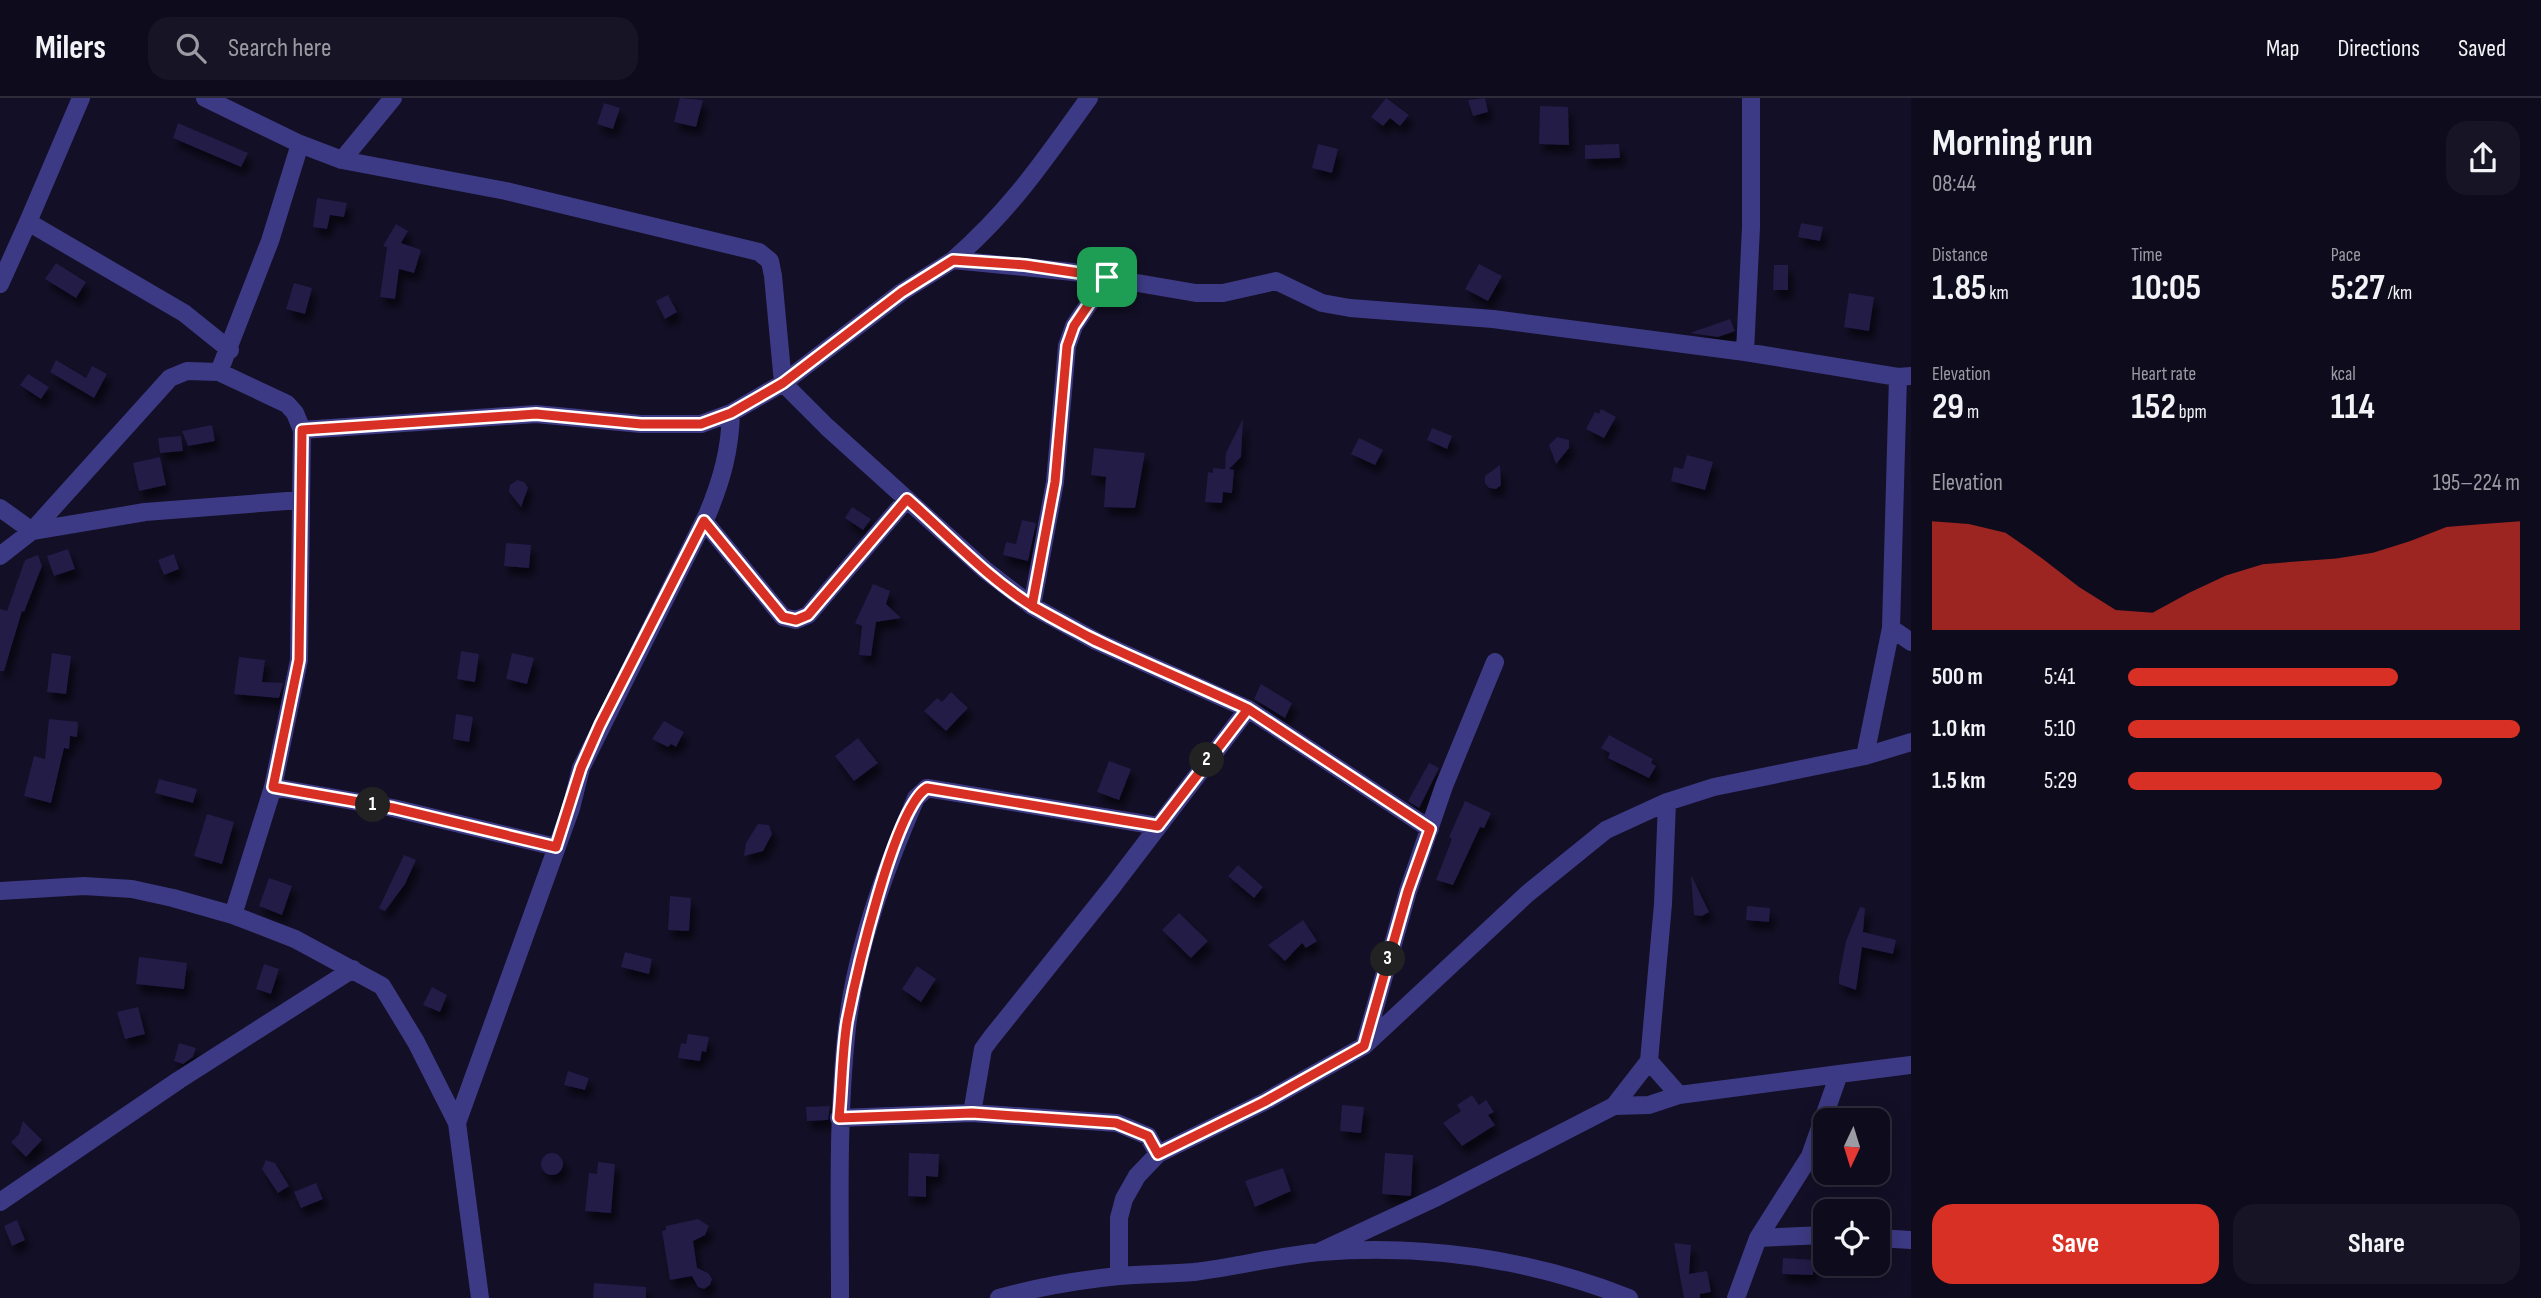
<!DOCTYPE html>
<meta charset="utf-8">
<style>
:root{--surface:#0e0b1c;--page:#171425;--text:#f1f3f6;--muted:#9b9ba3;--line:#2e2b3b;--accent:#d93025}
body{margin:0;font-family:"Sofia Sans Condensed",sans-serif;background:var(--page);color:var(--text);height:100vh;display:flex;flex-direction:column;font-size:26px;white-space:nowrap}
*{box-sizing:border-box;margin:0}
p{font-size:23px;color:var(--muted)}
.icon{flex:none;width:38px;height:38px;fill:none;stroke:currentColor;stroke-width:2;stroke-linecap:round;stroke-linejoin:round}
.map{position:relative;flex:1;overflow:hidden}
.sheet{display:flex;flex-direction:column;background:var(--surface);width:630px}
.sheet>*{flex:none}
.needle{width:46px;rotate:184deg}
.fabs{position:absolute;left:1813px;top:1010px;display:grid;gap:14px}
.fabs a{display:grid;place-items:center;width:77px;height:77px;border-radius:14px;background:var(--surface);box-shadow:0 4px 18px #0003,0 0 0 2px var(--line);font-size:35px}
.pin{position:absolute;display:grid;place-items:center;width:60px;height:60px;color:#fff;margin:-30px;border-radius:14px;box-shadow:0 4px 10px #0006}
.km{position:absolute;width:35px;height:35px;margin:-18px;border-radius:50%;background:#222;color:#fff;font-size:19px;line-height:35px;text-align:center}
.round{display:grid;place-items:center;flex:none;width:74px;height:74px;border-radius:21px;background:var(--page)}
.headline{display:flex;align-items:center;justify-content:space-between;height:119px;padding:0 21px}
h1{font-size:38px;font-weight:700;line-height:52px}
.stats{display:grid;grid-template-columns:repeat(3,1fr);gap:10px;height:119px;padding:7px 21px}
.stats div{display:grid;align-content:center}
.stats b{font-size:35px;font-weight:700}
.stats small{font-size:19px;font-weight:400}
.stats p{font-size:19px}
.chart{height:196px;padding:14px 21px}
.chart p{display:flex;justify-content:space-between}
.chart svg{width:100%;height:126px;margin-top:7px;fill:var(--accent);opacity:.7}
.primary-button{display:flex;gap:14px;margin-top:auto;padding:14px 21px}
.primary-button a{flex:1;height:80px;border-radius:21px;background:var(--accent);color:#fff;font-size:28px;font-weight:700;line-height:80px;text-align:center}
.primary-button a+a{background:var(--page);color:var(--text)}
ul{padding:0 21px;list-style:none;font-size:23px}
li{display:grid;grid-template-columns:112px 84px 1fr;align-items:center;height:52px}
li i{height:18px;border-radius:9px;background:var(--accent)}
header{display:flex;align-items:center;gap:42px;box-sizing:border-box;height:98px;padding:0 35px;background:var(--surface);border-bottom:2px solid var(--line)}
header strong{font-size:33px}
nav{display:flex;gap:38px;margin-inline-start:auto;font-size:24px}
.search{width:490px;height:63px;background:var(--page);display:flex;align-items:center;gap:18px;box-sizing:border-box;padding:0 24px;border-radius:21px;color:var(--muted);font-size:26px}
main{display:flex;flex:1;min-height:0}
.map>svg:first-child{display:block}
</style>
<header>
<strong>Milers</strong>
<div class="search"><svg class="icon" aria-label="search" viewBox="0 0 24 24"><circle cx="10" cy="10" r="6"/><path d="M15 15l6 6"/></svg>Search here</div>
<nav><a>Map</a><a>Directions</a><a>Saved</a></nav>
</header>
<main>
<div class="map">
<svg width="1911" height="1200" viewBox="0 0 1911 1200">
<defs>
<filter id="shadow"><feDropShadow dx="4.5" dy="8" stdDeviation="3.5" flood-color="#0009"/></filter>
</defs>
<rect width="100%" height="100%" fill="#130f26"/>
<path fill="#241b47" filter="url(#shadow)" d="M 680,0 L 703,2 L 696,29 L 674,24 Z
M 1386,0 L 1409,17 L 1400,28 L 1390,20 L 1383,28 L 1371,19 Z
M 1485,0 L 1488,14 L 1473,18 L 1468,2 Z
M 604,5 L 620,10 L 613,31 L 597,26 Z
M 1540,8 L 1568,9 L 1569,47 L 1539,46 Z
M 178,25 L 248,55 L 241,69 L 173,40 Z
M 1318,46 L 1338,51 L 1332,75 L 1312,70 Z
M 1619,46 L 1620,60 L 1585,61 L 1585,47 Z
M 317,100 L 347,105 L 344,119 L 330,117 L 327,131 L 313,129 Z
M 1801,125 L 1823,129 L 1820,143 L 1798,139 Z
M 396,126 L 408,133 L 401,145 L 421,152 L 414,175 L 399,171 L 395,201 L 380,199 L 387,149 L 383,148 Z
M 56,165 L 86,184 L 76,200 L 45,181 Z
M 1479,166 L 1502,178 L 1488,203 L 1465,191 Z
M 1774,167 L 1788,167 L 1788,192 L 1773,192 Z
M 294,185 L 312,190 L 305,216 L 286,211 Z
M 1849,195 L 1874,199 L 1869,233 L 1844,229 Z
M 668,197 L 677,214 L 665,221 L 656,203 Z
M 1730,221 L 1735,233 L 1718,239 L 1690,235 Z
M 56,262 L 86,280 L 92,268 L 107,276 L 94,300 L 50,274 Z
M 28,276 L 49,289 L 41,301 L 20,287 Z
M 1601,311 L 1616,319 L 1604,340 L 1586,331 L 1595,314 L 1599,316 Z
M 1243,321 L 1241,359 L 1229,371 L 1234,372 L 1232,395 L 1223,394 L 1222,405 L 1205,404 L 1208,374 L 1213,375 L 1213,370 L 1225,371 L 1226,355 Z
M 212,327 L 215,343 L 188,348 L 182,333 Z
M 1432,330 L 1452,338 L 1447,351 L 1427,342 Z
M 181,338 L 183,353 L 160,355 L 158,340 Z
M 1557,339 L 1569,342 L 1569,350 L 1556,366 L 1549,347 Z
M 1359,340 L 1383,352 L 1375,367 L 1351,356 Z
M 1094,350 L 1145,355 L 1135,410 L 1104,409 L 1106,379 L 1091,377 Z
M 1687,357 L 1713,364 L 1705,392 L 1671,383 L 1674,369 L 1683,371 Z
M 160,359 L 166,387 L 139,393 L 133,365 Z
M 1500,367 L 1501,387 L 1496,391 L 1489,390 L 1485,385 L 1485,378 Z
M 517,382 L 524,384 L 528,390 L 521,409 L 509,394 L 510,387 Z
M 852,409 L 871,421 L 863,432 L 845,420 Z
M 1022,422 L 1036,425 L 1028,463 L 1003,457 L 1006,444 L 1016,446 Z
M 506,445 L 531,447 L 529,470 L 504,468 Z
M 68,451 L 75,471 L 54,478 L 47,458 Z
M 174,456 L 179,471 L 164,477 L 158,462 Z
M 38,457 L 42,468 L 24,514 L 22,513 L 4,573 L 0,573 L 0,511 L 7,513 L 25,462 Z
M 873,486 L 890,493 L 886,506 L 901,520 L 876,524 L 871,558 L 859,557 L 862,528 L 855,525 Z
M 461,553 L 479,556 L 475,584 L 457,581 Z
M 52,555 L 71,558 L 66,596 L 47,594 Z
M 512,555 L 534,560 L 527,586 L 506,581 Z
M 239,559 L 265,562 L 262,584 L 283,585 L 279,600 L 234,596 Z
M 1261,586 L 1292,605 L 1285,620 L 1254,601 Z
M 951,594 L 968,610 L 946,633 L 924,613 L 937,600 L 942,604 Z
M 456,616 L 473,619 L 469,644 L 453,641 Z
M 49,621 L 78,624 L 77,639 L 70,638 L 69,651 L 64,650 L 51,705 L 24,698 L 34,658 L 45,661 Z
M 664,623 L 684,634 L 676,649 L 671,646 L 668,649 L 652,641 Z
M 1609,637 L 1653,661 L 1651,665 L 1656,668 L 1649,680 L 1608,660 L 1610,655 L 1601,650 Z
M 858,640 L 878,665 L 854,683 L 835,658 Z
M 1109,663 L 1131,671 L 1119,702 L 1097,694 Z
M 1429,665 L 1439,670 L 1419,710 L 1408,703 Z
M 159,681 L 197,691 L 193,705 L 155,695 Z
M 1465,703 L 1491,715 L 1484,730 L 1480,729 L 1453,787 L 1436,782 L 1452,741 L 1449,739 Z
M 207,716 L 234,724 L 222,766 L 194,758 Z
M 758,726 L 769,727 L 772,736 L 763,753 L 744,758 L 746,745 Z
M 404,757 L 416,762 L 405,786 L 385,813 L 379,810 Z
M 1238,767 L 1263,789 L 1254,800 L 1228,778 Z
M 1691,777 L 1709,814 L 1702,818 L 1694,817 Z
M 269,780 L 292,788 L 282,817 L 259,808 Z
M 670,798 L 691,800 L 689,833 L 668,832 Z
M 1747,808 L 1770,810 L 1769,824 L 1746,822 Z
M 1860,809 L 1865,810 L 1863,834 L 1896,842 L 1893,856 L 1862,849 L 1856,892 L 1839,886 L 1839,879 L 1846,843 Z
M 1179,815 L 1208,843 L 1191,860 L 1162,832 Z
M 1303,822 L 1317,843 L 1306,850 L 1302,845 L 1285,863 L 1268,847 Z
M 625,854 L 652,861 L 649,876 L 621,869 Z
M 139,859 L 187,865 L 184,891 L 136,886 Z
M 264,866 L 279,871 L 271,896 L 256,891 Z
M 917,868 L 936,881 L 921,904 L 902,891 Z
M 432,889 L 447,897 L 440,914 L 423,907 Z
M 138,909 L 145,936 L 125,941 L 117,914 Z
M 688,936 L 709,939 L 706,954 L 702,953 L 700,963 L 678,960 L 681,945 L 686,946 Z
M 179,945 L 196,950 L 193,959 L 183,966 L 174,963 Z
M 568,973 L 589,980 L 585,992 L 564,987 Z
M 1472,997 L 1479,1007 L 1486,1002 L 1494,1014 L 1488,1017 L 1495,1027 L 1462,1048 L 1443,1025 L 1461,1013 L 1457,1007 Z
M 1342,1007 L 1364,1009 L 1361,1035 L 1340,1033 Z
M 830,1008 L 828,1022 L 807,1023 L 806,1009 Z
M 23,1023 L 42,1042 L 26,1059 L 11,1044 L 19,1036 Z
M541 1066a11 11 0 1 1 22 0a11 11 0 1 1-22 0Z
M 909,1055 L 939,1056 L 938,1079 L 926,1078 L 926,1099 L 908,1098 Z
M 1385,1055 L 1413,1057 L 1411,1098 L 1382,1096 Z
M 266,1062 L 275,1065 L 289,1088 L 278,1095 L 262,1071 Z
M 598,1064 L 615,1066 L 611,1115 L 585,1113 L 589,1075 L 597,1076 Z
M 1283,1070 L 1291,1093 L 1255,1109 L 1245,1083 Z
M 316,1085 L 323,1101 L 301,1110 L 294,1094 Z
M 698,1121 L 709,1128 L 705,1137 L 693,1143 L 697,1170 L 708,1175 L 712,1181 L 710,1187 L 704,1191 L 698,1189 L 692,1178 L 670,1182 L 662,1133 L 666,1132 L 666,1128 Z
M 17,1122 L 25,1142 L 12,1148 L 4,1128 Z
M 1674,1145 L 1691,1147 L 1689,1176 L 1707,1173 L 1711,1194 L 1700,1196 L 1700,1200 L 1684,1200 Z
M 1783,1160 L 1814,1162 L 1813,1177 L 1782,1176 Z
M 594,1185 L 646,1189 L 646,1200 L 593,1200 Z"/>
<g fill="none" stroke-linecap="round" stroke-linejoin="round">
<path stroke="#3d3a85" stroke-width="18" d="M 81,0 L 28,124 L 184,215 L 230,252
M 205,0 L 300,46 L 342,62 L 506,93 L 759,154 L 770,163 L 773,178 L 783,285 L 827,329 L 985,472 L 1032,508 L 1096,543 L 1248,611 L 1430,731
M 300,46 L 270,143 L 219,274 L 287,306 L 295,315 L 302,332
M 342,62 L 393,0
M 953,162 C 1011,112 1045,61 1089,0
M 0,186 L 28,124
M 1745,254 L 1751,129 L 1751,0
M 1898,279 L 1891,530 L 1911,544
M 0,410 L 32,433 L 170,280 L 187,273 L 219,274
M 704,423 L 783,519 L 796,522 L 808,517 L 907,401
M 0,458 L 32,433 L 145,414 L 300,402
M 1032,508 L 1055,384 L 1067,248 L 1074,228 L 1107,179
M 1865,658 L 1891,530
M 273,689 L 393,710 L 556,749
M 1667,704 L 1663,806 L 1649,963 L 1679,997
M 0,793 L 84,788 L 132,791 L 173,800 L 233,817 L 295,841 L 382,888 L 416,944 L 457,1025 L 480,1200
M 233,817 L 273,689 L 299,562 L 302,332 L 536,316 L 641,326 L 701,326 L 731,315 L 783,285 L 902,194 L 953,162 L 1073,174 L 1196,195 L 1223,195 L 1276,183 L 1322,205 L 1350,210 L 1493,221 L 1745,254 L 1898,279 L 1911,278
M 1365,945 L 1408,793 L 1444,688 L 1495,564
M 1839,976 L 1911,967
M 1614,1008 L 1649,963
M 972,1015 L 983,951 L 991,940 L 1112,789 L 1248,611
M 839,1020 L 972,1015 L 1117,1025 L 1148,1038 L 1158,1056
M 457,1025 L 571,710 L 581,670 L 708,415 C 722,381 730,352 731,315
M 0,1104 L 179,982 L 353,871
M 1878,1140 L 1911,1142
M 1319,1154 L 1437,1099 L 1614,1008 L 1649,1007 L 1679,997 L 1839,976 L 1810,1058 L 1758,1140
M 1119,1178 L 1119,1120 L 1124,1101 L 1137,1078 L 1158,1056 L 1264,1004 L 1364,948 L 1527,796 L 1606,732 L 1667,704 L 1714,689 L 1865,658 L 1911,644
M 840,1200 C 840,1109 837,1019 847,929 C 856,850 885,772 916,700 L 927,690 L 1158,728
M 999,1200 C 1038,1189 1078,1182 1119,1178 C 1144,1176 1169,1176 1194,1174 C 1236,1169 1278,1158 1320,1154 C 1425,1146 1531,1161 1629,1200
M 1736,1200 L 1758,1140 L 1825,1137"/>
</g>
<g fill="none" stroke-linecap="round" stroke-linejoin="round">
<g stroke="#fff" stroke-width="14">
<path id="route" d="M 1107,179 L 1025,167 L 953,162 L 902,194 L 783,285 L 731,315 L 701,326 L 641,326 L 536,316 L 302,332 L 299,562 L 273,689 L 393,710 L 556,749 L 581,670 L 600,627 L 704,423 L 783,519 L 796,522 L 808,517 L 907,401 C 948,437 987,480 1034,509 C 1102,550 1177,577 1248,611 L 1158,728 L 927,690 C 894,709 855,882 847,924 C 842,956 842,989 839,1020 L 972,1015 L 1116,1025 L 1148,1038 L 1158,1056 L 1264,1004 L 1364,948 L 1408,793 L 1430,731 L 1248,611 L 1096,543 L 1032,508 L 1055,384 L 1067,248 L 1074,228 L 1107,179"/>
</g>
<use href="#route" stroke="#d93025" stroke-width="9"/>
</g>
</svg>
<div class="fabs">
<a><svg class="needle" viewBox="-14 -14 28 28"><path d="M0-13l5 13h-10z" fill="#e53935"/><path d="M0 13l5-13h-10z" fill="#9b9ba3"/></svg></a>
<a><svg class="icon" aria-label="locate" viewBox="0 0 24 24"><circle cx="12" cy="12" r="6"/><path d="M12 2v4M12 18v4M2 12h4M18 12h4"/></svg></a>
</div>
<div class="pin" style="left:1107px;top:179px;background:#1e9e55"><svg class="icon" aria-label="arrive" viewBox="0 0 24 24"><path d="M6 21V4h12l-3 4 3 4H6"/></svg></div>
<b class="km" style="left:373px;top:707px">1</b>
<b class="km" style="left:1207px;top:662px">2</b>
<b class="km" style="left:1388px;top:861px">3</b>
</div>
<section class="sheet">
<div class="headline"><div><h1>Morning run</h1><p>08:44</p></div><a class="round"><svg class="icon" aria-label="share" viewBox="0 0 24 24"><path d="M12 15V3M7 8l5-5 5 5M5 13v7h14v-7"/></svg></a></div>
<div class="stats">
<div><p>Distance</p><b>1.85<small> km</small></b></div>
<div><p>Time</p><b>10:05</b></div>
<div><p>Pace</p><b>5:27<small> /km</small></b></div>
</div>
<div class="stats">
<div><p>Elevation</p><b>29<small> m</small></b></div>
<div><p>Heart rate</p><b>152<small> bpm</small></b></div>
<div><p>kcal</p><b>114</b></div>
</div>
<div class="chart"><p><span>Elevation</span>195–224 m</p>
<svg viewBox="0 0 160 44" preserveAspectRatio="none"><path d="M0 44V6L10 7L20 10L30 19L40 29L50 37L60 38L70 31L80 25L90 21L100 20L110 19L120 17L130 13L140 8L150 7L160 6V44z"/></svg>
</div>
<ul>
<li><b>500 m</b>5:41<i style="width:69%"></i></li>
<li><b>1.0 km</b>5:10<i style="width:100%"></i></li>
<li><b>1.5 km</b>5:29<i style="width:80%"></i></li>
</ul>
<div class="primary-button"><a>Save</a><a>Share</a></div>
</section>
</main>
